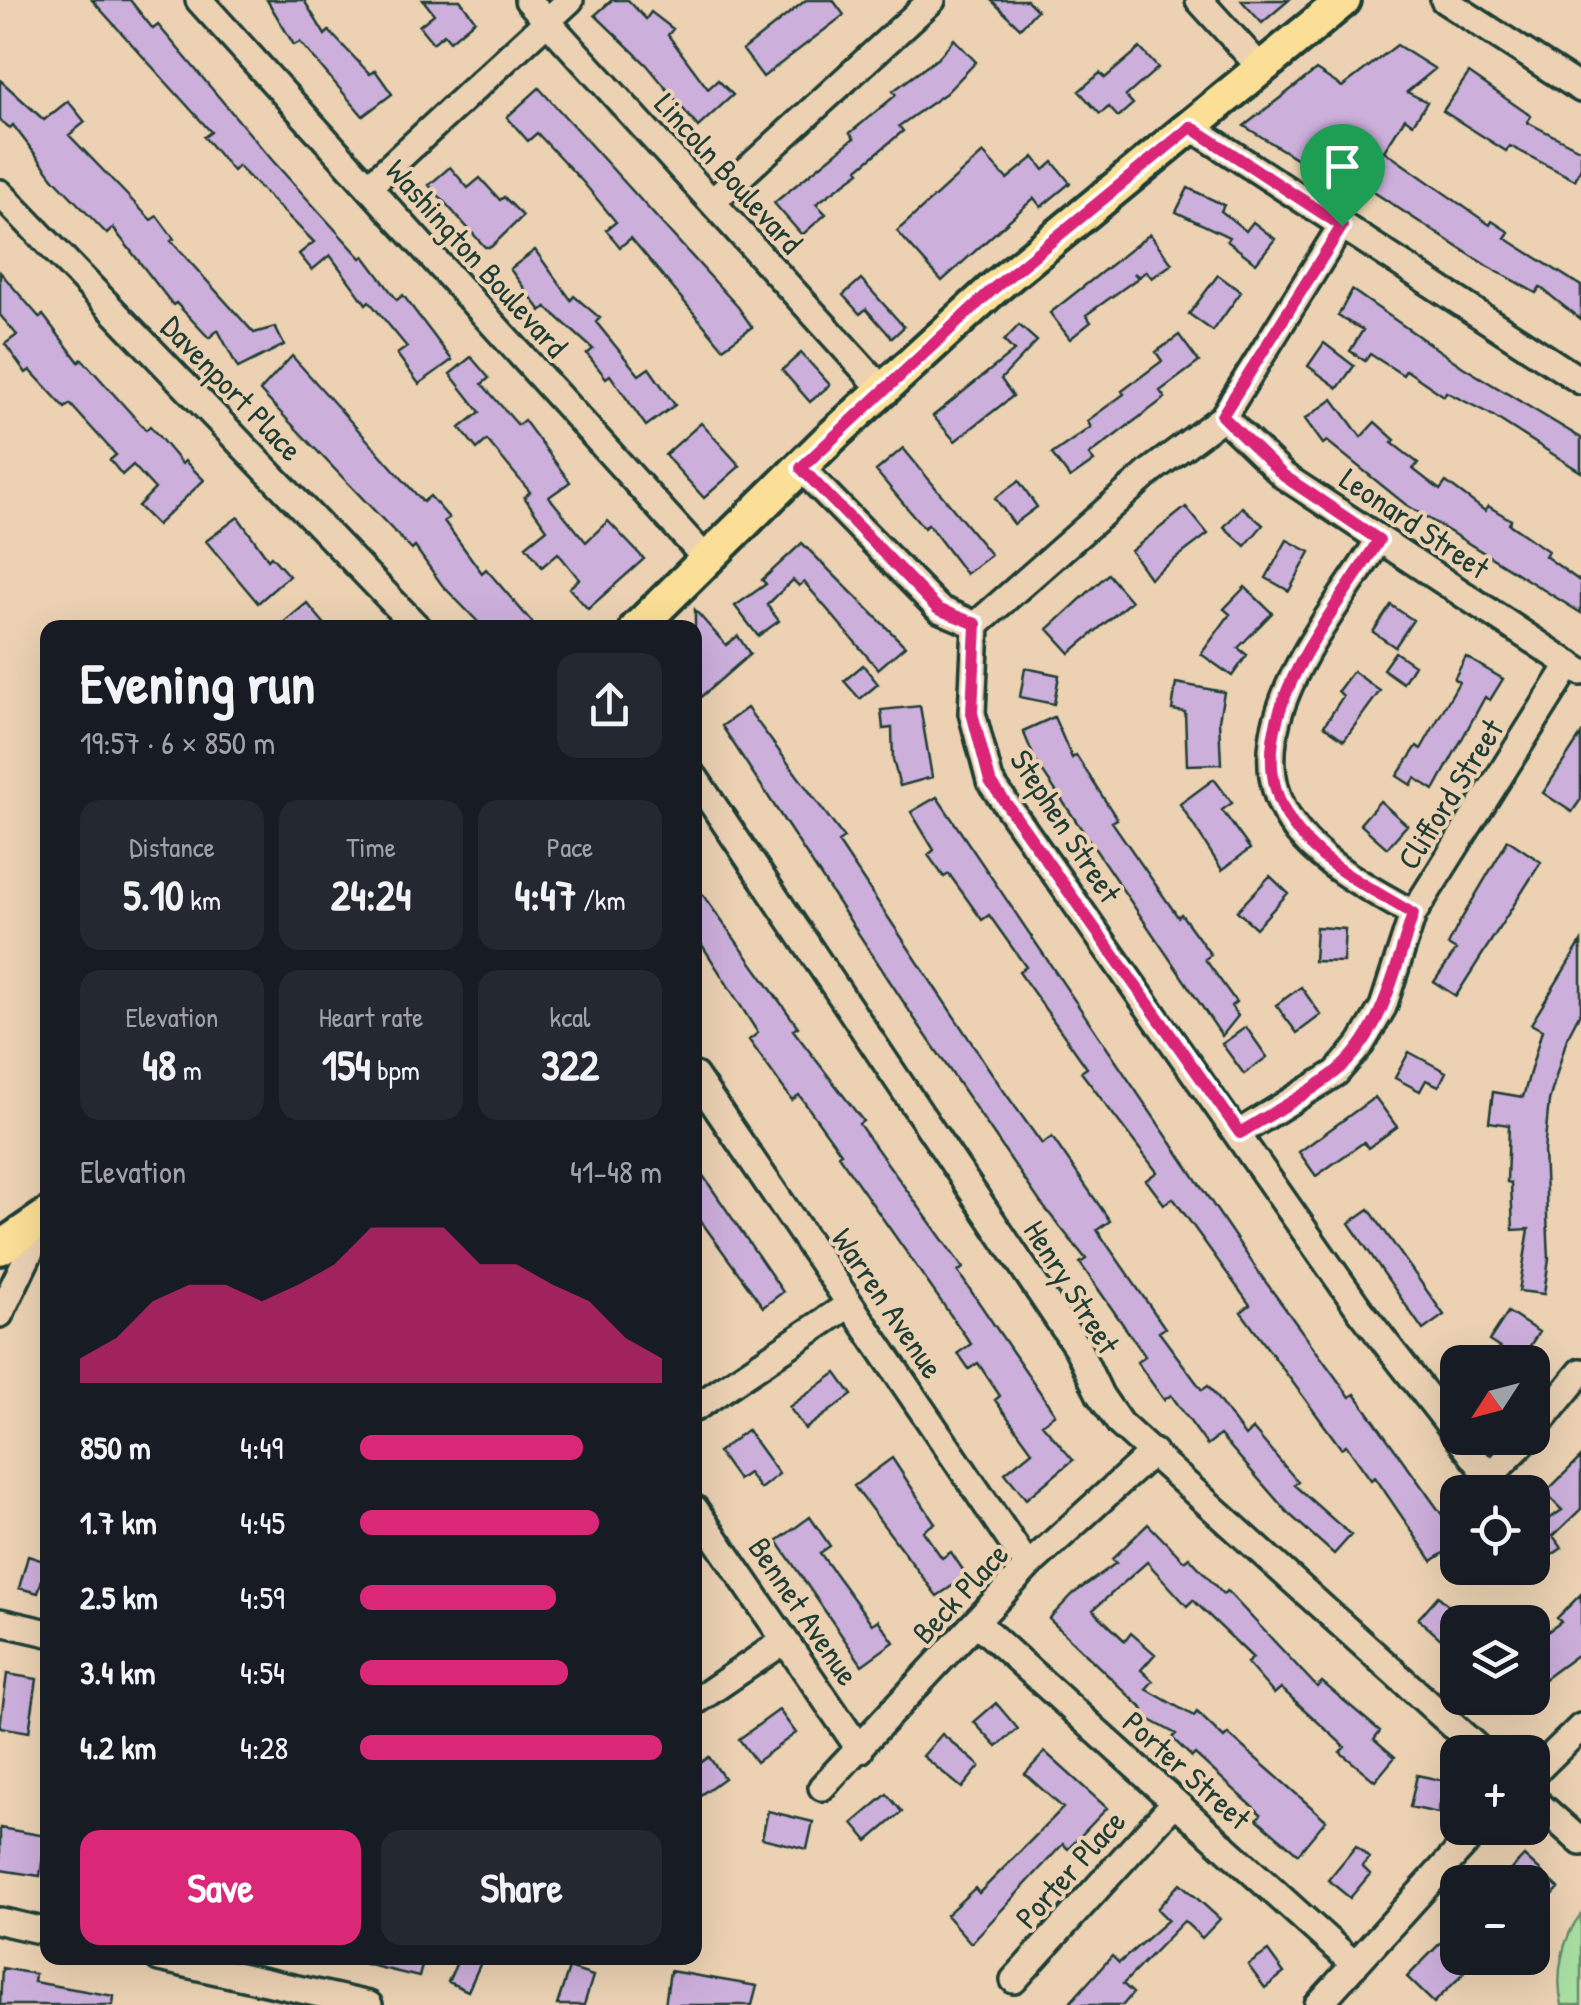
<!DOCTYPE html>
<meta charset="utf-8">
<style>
:root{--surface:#171b24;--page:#242831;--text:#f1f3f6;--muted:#9ea1a6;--accent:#db2777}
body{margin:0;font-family:"Patrick Hand",sans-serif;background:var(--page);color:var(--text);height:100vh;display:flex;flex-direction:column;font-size:38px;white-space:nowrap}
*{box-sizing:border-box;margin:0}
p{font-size:32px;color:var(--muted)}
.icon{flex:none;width:55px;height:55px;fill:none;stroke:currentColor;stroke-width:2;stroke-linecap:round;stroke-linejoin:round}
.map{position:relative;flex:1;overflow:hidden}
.panel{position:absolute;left:40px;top:620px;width:662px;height:1345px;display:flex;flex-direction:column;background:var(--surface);border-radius:20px;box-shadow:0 10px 40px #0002}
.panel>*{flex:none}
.needle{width:65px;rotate:234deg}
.controls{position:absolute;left:1440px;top:1345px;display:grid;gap:20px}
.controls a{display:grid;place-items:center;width:110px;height:110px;border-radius:20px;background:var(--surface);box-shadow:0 10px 40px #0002;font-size:50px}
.pin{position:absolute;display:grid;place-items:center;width:85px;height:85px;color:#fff;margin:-102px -42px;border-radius:50% 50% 50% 0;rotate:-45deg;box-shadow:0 0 10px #0007}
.pin .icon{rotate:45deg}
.round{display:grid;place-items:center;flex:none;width:105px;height:105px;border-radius:20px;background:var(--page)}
.headline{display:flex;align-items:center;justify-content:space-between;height:170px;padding:0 40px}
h1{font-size:55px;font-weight:700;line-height:75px}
.stats{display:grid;grid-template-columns:repeat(3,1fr);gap:15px;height:170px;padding:10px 40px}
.stats div{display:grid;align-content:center;border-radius:20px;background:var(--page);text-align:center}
.stats b{font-size:42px;font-weight:700}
.stats small{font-size:28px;font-weight:400}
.stats p{font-size:28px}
.chart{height:280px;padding:20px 40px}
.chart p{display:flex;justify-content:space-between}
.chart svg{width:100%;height:180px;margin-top:10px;fill:var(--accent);opacity:.7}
.action{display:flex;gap:20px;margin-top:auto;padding:20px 40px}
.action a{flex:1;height:115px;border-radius:20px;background:var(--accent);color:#fff;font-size:40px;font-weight:700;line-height:115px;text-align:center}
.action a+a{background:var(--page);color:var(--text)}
ul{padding:0 40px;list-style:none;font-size:32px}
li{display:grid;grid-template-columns:160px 120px 1fr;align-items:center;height:75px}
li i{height:25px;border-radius:12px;background:var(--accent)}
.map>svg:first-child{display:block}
</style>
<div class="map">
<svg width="1581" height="2005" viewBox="0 0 1581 2005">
<rect width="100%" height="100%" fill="#ecd2b3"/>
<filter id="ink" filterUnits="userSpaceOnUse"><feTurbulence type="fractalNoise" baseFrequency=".01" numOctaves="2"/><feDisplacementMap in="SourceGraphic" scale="20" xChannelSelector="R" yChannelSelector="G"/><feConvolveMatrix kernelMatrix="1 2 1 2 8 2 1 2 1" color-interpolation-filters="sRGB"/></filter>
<g filter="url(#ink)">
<path fill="#a8dfa3" stroke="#648e6c" stroke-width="2.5" d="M 1581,1914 L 1581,2005 L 1562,2005 C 1555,1975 1562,1938 1581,1914 Z"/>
<path fill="#cdafdc" stroke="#1f3d34" stroke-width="2.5" d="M 92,0 L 130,0 L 153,29 L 158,25 L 272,160 L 361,258 L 364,256 L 397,300 L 403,295 L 452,360 L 419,384 L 397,354 L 407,347 L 369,301 L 366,304 L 330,255 L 312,270 L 299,254 L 314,242 L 238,166 L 233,171 L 204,137 L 211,132 Z
M 267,0 L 304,0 L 325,35 L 329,31 L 370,74 L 375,70 L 392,94 L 363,116 L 300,42 L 294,45 Z
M 423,0 L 460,0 L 475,20 L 450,41 L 444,34 L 433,43 L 419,26 L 434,14 Z
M 612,0 L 628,0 L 646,19 L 651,12 L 673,29 L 668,35 L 708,89 L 718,80 L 733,95 L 698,127 L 647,65 L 595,15 Z
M 806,0 L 833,0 L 844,15 L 763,77 L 743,50 Z
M 991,0 L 1027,0 L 1037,10 L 1020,28 Z
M 1241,0 L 1289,0 L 1262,23 Z
M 954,39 L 976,62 L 946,93 L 899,126 L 903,131 L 858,169 L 860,172 L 816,204 L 826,214 L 802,235 L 774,203 L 854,138 L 850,133 L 896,95 L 893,91 L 938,58 Z
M 1397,45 L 1435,69 L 1407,92 L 1427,102 L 1413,124 L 1405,118 L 1384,151 L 1490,225 L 1492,221 L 1509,232 L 1505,238 L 1581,286 L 1581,320 L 1540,287 L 1536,293 L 1487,266 L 1340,170 L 1351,152 L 1318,131 L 1299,160 L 1244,126 L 1316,70 L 1342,87 Z
M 1140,48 L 1158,68 L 1126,96 L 1133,104 L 1118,117 L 1109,107 L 1100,114 L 1079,91 L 1100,73 L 1105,78 Z
M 1469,73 L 1531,116 L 1527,122 L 1581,150 L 1581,167 L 1575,180 L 1510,146 L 1506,151 L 1443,111 Z
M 0,80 L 44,120 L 68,101 L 85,122 L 69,135 L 151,220 L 157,216 L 174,239 L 171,241 L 254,333 L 275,327 L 284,345 L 238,368 L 218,330 L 209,338 L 176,303 L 173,305 L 113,228 L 107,234 L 54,179 L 13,125 L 10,128 L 0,120 Z
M 539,88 L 738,307 L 752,327 L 723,348 L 631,238 L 620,247 L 606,230 L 616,222 L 583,182 L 537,133 L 528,141 L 507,117 Z
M 983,153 L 1007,179 L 1034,157 L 1044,170 L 1053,162 L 1070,183 L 1041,207 L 1034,198 L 942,281 L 897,231 Z
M 450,167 L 468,188 L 480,178 L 500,200 L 504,197 L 523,216 L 491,247 L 485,247 L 429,185 Z
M 1188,188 L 1224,205 L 1221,211 L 1246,231 L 1253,222 L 1275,239 L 1256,263 L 1227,241 L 1229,237 L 1176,212 Z
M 1150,234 L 1172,264 L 1152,278 L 1146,271 L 1139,277 L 1134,273 L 1138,278 L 1086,315 L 1091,322 L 1070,339 L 1050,313 Z
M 535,250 L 571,300 L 574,296 L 600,318 L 596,322 L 639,375 L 649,368 L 675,405 L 646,426 L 610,375 L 606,378 L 587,354 L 593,349 L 546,307 L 541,311 L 510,269 Z
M 0,272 L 40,318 L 43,315 L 79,362 L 82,359 L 146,430 L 150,426 L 182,464 L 185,461 L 204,480 L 157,525 L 138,506 L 155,489 L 133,465 L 122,475 L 110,460 L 116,455 L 70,404 L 65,408 L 30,370 L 26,373 L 5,344 L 17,335 L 0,315 Z
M 1218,275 L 1241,292 L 1213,331 L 1189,314 Z
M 861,279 L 904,327 L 892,338 L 866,309 L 860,314 L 843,295 Z
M 1352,290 L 1463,367 L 1581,438 L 1581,472 L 1490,414 L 1446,392 L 1444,396 L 1406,370 L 1403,375 L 1370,354 L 1365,361 L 1350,351 L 1363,330 L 1338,316 Z
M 1019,325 L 1037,341 L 1001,379 L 1013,396 L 955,441 L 933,416 L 1014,351 L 1004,341 Z
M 1179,335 L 1199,362 L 1160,391 L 1165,398 L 1089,455 L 1094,461 L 1070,478 L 1052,454 L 1091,427 L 1087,421 L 1124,394 L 1122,391 L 1162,361 L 1156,352 Z
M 1324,343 L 1354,366 L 1338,388 L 1308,366 Z
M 801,353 L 830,385 L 810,402 L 782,370 Z
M 292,356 L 423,502 L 430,496 L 449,518 L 444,521 L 482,573 L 486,569 L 537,628 L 484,628 L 442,585 L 415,547 L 412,550 L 260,391 Z
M 471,357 L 489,378 L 482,384 L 518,425 L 524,420 L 570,482 L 549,497 L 586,542 L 608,521 L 644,559 L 588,609 L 569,588 L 579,579 L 558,553 L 542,567 L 526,546 L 547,529 L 524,497 L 530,492 L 487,440 L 477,449 L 460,428 L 480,412 L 450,374 Z
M 1333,399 L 1361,437 L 1375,422 L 1395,440 L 1392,443 L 1418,463 L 1413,469 L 1440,490 L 1446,482 L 1485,511 L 1488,506 L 1511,520 L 1509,524 L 1548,551 L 1545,556 L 1581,582 L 1581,613 L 1405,504 L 1327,441 L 1323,444 L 1305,419 Z
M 701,423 L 740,466 L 704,498 L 665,455 Z
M 903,448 L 991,555 L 966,574 L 928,524 L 924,528 L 876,471 Z
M 1019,481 L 1037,507 L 1014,524 L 995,498 Z
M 1186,507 L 1208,534 L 1150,578 L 1131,551 Z
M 1242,507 L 1263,525 L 1245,546 L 1224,527 Z
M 238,517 L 268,559 L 271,556 L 289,576 L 258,603 L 206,541 Z
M 1287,540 L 1310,552 L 1289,591 L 1266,578 Z
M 802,543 L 905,646 L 878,669 L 804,582 L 799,586 L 793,580 L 767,605 L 779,621 L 758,636 L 735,606 L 766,584 L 762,580 Z
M 1108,574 L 1131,601 L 1070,653 L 1048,629 Z
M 1245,587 L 1272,613 L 1238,648 L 1247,655 L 1232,676 L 1201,654 L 1230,614 L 1224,609 Z
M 307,603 L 328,628 L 277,628 Z
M 1391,605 L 1413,620 L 1395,647 L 1373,632 Z
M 695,610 L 726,645 L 738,636 L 750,654 L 695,702 Z
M 1395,652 L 1414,665 L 1403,683 L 1383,669 Z
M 1466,657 L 1503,679 L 1490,700 L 1485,697 L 1434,790 L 1415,778 L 1411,785 L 1397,776 L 1417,746 L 1421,749 L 1459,682 L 1454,679 Z
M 863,665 L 878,684 L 860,699 L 844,681 Z
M 1025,668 L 1059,675 L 1054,704 L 1020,697 Z
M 1353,671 L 1380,691 L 1344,740 L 1324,726 L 1343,696 L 1338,691 Z
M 1176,683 L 1224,692 L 1219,720 L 1221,764 L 1187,765 L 1185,712 L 1172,710 Z
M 920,706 L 932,777 L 900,786 L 893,760 L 892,728 L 883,729 L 881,710 Z
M 747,708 L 844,838 L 838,842 L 1001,1087 L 1042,1144 L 1052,1137 L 1110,1221 L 1097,1230 L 1165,1328 L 1159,1332 L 1202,1390 L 1208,1386 L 1245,1436 L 1253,1429 L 1298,1482 L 1294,1485 L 1351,1535 L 1334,1554 L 1288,1513 L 1220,1435 L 1207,1445 L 1171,1395 L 1164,1400 L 1137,1362 L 1145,1356 L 1080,1263 L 1086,1259 L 1040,1202 L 914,1018 L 722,726 Z
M 1054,717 L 1072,758 L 1076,755 L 1117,819 L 1112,822 L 1178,917 L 1181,914 L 1211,955 L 1205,959 L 1236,1002 L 1231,1006 L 1238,1016 L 1222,1036 L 1036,762 L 1023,731 Z
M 1581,735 L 1581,799 L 1572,812 L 1543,793 Z
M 1214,779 L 1232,803 L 1222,810 L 1250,849 L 1222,870 L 1180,804 Z
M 937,797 L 1262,1277 L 1350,1397 L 1355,1394 L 1458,1537 L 1458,1543 L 1432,1561 L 1375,1477 L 1371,1480 L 1346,1445 L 1341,1448 L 1241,1312 L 1250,1305 L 1173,1198 L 1164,1204 L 1146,1180 L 1157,1172 L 1081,1072 L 1087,1068 L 1019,972 L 1026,967 L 989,915 L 982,920 L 949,874 L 944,877 L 928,855 L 934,850 L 911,812 Z
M 1380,801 L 1407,825 L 1387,848 L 1360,824 Z
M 1508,840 L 1541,862 L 1456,996 L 1434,982 L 1456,950 L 1448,945 L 1459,923 Z
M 1270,876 L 1288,893 L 1256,928 L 1237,911 Z
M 695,884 L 798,1027 L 793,1030 L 863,1121 L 859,1124 L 963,1268 L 958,1272 L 1055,1414 L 1042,1424 L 1073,1460 L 1026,1499 L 1005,1473 L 1032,1451 L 995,1400 L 1000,1396 L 978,1363 L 969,1369 L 958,1353 L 971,1344 L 838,1155 L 841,1153 L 799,1095 L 792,1100 L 749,1040 L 758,1033 L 695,934 Z
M 1316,927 L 1345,929 L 1343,962 L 1314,961 Z
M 1581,942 L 1581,1011 L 1567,1038 L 1549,1101 L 1544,1151 L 1549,1259 L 1544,1294 L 1519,1291 L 1529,1229 L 1513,1230 L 1511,1183 L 1507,1182 L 1509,1125 L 1489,1122 L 1493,1092 L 1523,1097 L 1542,1030 L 1531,1024 Z
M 1301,987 L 1321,1015 L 1297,1033 L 1276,1005 Z
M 1246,1027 L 1267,1057 L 1244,1074 L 1222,1044 Z
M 1409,1052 L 1446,1072 L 1439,1086 L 1426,1080 L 1420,1091 L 1395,1078 Z
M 1375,1097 L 1397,1127 L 1368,1148 L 1364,1142 L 1316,1176 L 1299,1152 Z
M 695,1164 L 783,1292 L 763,1307 L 695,1213 Z
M 1369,1209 L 1444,1315 L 1423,1330 L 1349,1223 Z
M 1508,1312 L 1539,1332 L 1520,1361 L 1489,1341 Z
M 836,1373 L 852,1395 L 805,1429 L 789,1407 Z
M 747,1430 L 779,1474 L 760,1489 L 748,1473 L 738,1480 L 718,1452 Z
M 1581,1457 L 1581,1509 L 1553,1536 L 1562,1548 L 1532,1569 L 1532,1531 L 1562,1510 L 1545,1493 Z
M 892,1458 L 935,1523 L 923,1531 L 942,1558 L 951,1552 L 967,1576 L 937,1596 L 854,1486 Z
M 810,1517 L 830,1546 L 820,1553 L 872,1624 L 878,1620 L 894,1642 L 862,1665 L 777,1541 Z
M 1148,1524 L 1184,1561 L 1189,1557 L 1223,1594 L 1227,1591 L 1317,1687 L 1322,1682 L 1380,1731 L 1374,1739 L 1395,1757 L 1375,1781 L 1340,1752 L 1345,1747 L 1281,1688 L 1274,1694 L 1247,1663 L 1253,1658 L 1193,1600 L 1187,1606 L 1147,1562 L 1093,1610 L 1125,1641 L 1131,1633 L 1155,1654 L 1141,1670 L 1153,1681 L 1146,1689 L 1194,1716 L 1197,1712 L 1224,1738 L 1228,1734 L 1326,1820 L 1298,1854 L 1257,1819 L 1261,1814 L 1195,1754 L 1192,1757 L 1172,1738 L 1176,1734 L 1141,1715 L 1144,1710 L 1049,1619 L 1073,1594 L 1116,1563 L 1112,1559 Z
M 28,1556 L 47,1562 L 38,1593 L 19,1588 Z
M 1581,1594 L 1581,1652 L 1532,1688 L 1532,1643 L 1561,1622 L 1557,1618 Z
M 1438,1596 L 1458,1614 L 1458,1654 L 1418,1619 Z
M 7,1674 L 37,1679 L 29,1732 L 0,1727 Z
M 996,1703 L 1018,1729 L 997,1747 L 974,1722 Z
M 779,1710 L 796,1733 L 756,1762 L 739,1739 Z
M 942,1734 L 980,1766 L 962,1788 L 923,1756 Z
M 1045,1752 L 1107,1808 L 1068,1849 L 1063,1844 L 971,1943 L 946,1915 L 975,1888 L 979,1893 L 1063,1808 L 1025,1774 Z
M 709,1757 L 724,1778 L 695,1799 L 695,1767 Z
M 1417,1775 L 1445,1781 L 1438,1813 L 1410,1807 Z
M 887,1794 L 902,1812 L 868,1841 L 853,1823 Z
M 768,1811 L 813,1822 L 807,1849 L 762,1838 Z
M 0,1828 L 46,1836 L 40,1876 L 0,1870 Z
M 1356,1846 L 1369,1858 L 1362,1866 L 1370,1874 L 1350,1898 L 1328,1880 Z
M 1524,1856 L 1559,1888 L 1532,1917 L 1532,1882 L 1499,1882 Z
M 1180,1883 L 1220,1919 L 1202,1938 L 1184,1921 L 1123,1984 L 1133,1993 L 1123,2005 L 1068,2005 L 1112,1956 L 1119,1963 L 1168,1920 L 1157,1909 Z
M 1458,1925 L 1458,1967 L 1464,1973 L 1434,2003 L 1407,1977 Z
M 1268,1951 L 1284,1973 L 1265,1988 L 1248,1965 Z
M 365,1958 L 424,1958 L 419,1977 L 365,1964 Z
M 459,1958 L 483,1958 L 468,1991 L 448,1982 Z
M 2,1968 L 35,1974 L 34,1982 L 114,1996 L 113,2005 L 0,2005 Z
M 569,1968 L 593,1976 L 584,2005 L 557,2005 Z
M 670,1971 L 757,1986 L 752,2005 L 665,2005 Z"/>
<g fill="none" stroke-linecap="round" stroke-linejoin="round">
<g stroke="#1f3d34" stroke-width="32">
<path id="minor" d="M 199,0 L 706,559
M 528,0 L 882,389
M 1199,0 L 1261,68
M 1444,0 L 1581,89
M 1191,127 L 1581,381
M 369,186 L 570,0
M 0,193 L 418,628
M 712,202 L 932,0
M 1342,225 L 1223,417 L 1152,470 L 976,625 L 972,713 L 990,781 L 1360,1310 L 1458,1436
M 1223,417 L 1284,476 L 1581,672
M 801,468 L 939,609 L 976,625
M 1379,540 C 1321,633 1205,759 1322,856 C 1349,879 1383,896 1413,914
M 695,778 L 1078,1349 L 1100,1395 L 1120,1424 L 1482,1752
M 695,1076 L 1028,1566
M 1239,1133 L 1336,1073 L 1361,1044 L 1383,1007 L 1413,914 L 1570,664
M 0,1314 L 47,1216
M 695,1408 L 850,1304
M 1532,1432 L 1581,1372
M 1459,1438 L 1480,1465 L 1495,1471 L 1528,1438
M 695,1509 L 860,1750
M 0,1622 L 48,1633
M 976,1622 L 1355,1965
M 695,1702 L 784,1641
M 1532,1775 L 1581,1727
M 822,1787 L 1028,1566 L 1153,1452
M 1532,1798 L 1581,1842
M 0,1921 L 48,1932
M 159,1958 L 369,2005
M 1014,1980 L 1175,1802
M 1318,2005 L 1479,1828"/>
</g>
<g stroke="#1f3d34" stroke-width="40">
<path id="major" d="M 637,628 L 828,440 L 993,289 L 1344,0
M 0,1248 L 48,1215"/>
</g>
<use href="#minor" stroke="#ecd2b3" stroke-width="25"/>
<use href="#major" stroke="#fbdf96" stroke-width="32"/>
</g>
</g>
<g fill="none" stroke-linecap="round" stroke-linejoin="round" filter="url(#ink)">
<g stroke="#fff" stroke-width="20">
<path id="route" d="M 1191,127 L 1342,226 L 1222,416 L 1284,476 L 1379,540 C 1321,633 1205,759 1322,856 C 1349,879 1383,895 1413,914 C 1395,969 1382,1037 1333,1074 C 1305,1096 1270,1114 1240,1133 L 990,781 L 972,713 L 976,624 L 938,609 L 801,468 L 993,289 Z"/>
</g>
<use href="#route" stroke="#db2777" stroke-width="12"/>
</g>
<g text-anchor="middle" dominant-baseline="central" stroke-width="8" stroke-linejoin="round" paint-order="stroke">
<g font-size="32" fill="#1f3d34" stroke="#ecd2b3">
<text transform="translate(729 173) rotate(48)">Lincoln Boulevard</text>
<text transform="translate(477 258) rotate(48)">Washington Boulevard</text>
<text transform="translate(232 388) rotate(46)">Davenport Place</text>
<text transform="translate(1415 523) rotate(34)">Leonard Street</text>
<text transform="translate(1450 794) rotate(-58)">Clifford Street</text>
<text transform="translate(1066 826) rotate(57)">Stephen Street</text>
<text transform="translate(1072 1287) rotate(58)">Henry Street</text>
<text transform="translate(888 1303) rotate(56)">Warren Avenue</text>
<text transform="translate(960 1593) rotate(-47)">Beck Place</text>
<text transform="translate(804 1611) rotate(56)">Bennet Avenue</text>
<text transform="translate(1187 1770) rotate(42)">Porter Street</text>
<text transform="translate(1070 1869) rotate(-48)">Porter Place</text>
</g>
</g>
</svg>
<div class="controls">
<a><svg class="needle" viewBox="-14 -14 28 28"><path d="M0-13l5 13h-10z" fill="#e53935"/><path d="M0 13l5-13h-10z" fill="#9ea1a6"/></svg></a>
<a><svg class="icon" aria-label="locate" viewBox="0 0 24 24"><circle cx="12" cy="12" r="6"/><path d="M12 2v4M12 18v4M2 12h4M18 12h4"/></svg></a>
<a><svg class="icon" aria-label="layers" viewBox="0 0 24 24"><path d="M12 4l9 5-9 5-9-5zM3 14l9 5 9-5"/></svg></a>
<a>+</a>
<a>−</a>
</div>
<div class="pin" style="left:1342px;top:226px;background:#1e9e55"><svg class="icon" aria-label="arrive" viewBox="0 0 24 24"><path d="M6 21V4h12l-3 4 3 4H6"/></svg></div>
<section class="panel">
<div class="headline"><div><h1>Evening run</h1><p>19:57 · 6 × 850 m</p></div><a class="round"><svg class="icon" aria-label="share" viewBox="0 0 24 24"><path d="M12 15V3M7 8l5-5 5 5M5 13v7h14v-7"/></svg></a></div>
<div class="stats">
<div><p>Distance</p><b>5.10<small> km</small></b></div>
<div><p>Time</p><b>24:24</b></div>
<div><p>Pace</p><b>4:47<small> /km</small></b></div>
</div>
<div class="stats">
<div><p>Elevation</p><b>48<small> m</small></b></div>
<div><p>Heart rate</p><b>154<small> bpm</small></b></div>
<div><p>kcal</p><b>322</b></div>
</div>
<div class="chart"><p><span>Elevation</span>41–48 m</p>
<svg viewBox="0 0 160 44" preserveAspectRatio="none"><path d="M0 44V38L10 33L20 24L30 20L40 20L50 24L60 20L70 15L80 6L90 6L100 6L110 15L120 15L130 20L140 24L150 33L160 38V44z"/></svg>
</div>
<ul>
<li><b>850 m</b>4:49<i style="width:74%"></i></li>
<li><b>1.7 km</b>4:45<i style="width:79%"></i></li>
<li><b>2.5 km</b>4:59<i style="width:65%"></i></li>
<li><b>3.4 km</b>4:54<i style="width:69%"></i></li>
<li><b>4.2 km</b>4:28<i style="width:100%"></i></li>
</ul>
<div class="action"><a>Save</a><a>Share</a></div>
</section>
</div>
